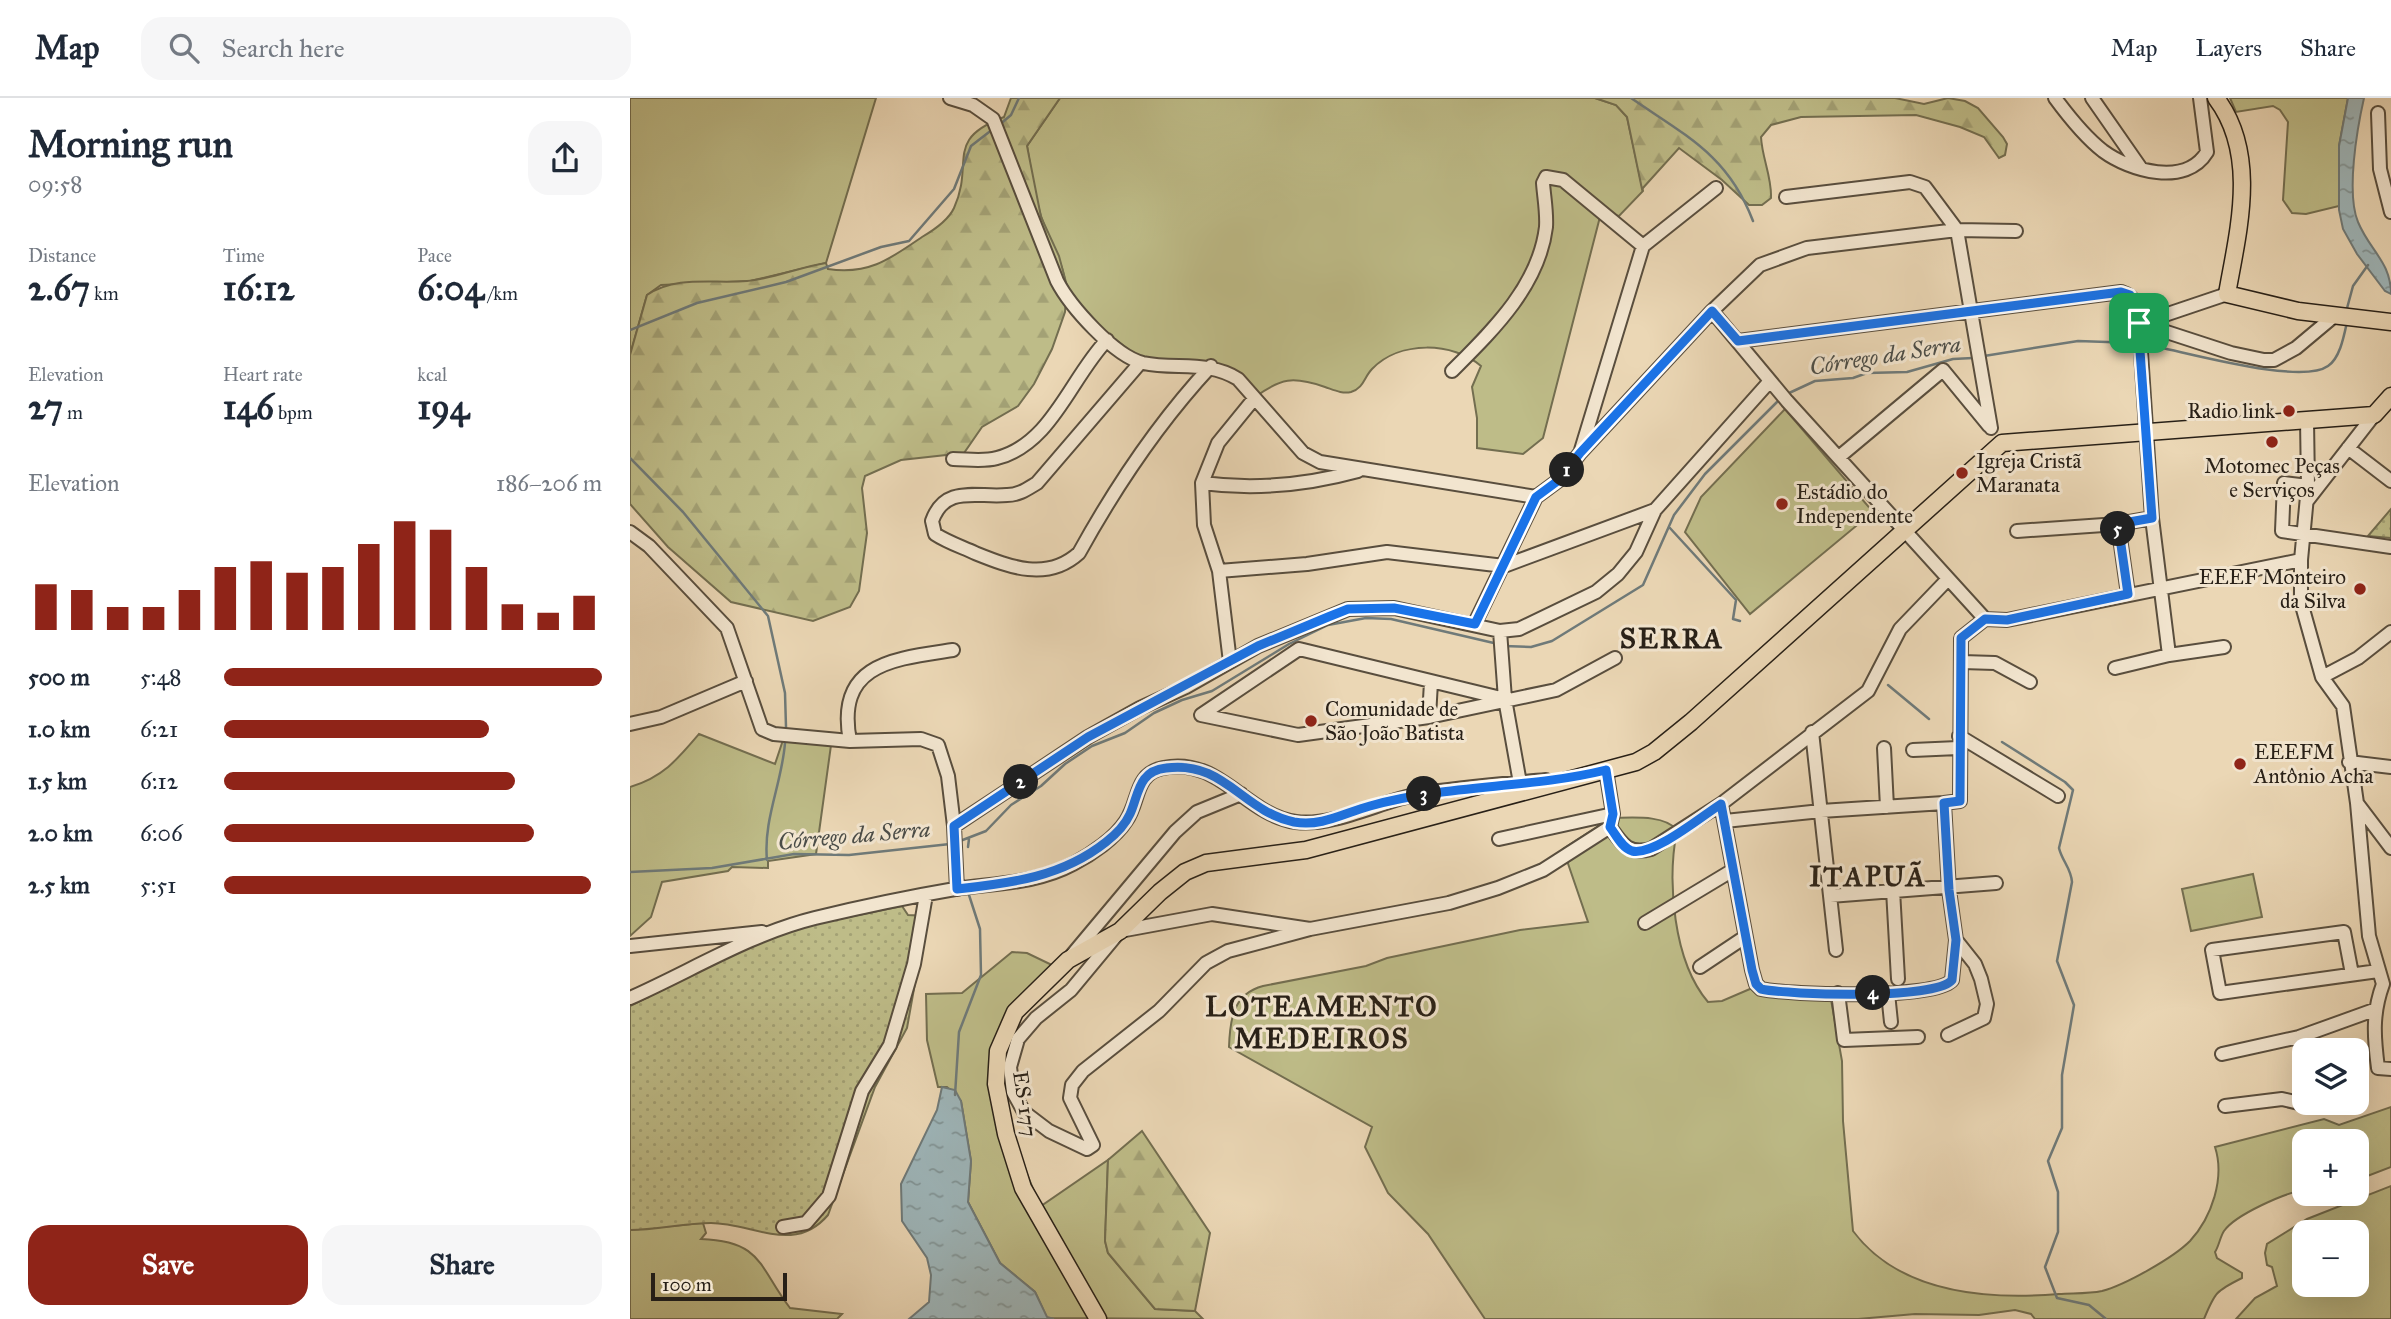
<!DOCTYPE html>
<meta charset="utf-8">
<style>
:root{--surface:#fff;--page:#f6f6f7;--text:#1f2937;--muted:#747a83;--line:#e0e1e3;--accent:#8f2418}
body{margin:0;font-family:"IM FELL Great Primer",serif;background:var(--page);color:var(--text);height:100vh;display:flex;flex-direction:column;font-size:26px;white-space:nowrap}
*{box-sizing:border-box;margin:0}
p{font-size:23px;color:var(--muted)}
.icon{flex:none;width:38px;height:38px;fill:none;stroke:currentColor;stroke-width:2;stroke-linecap:round;stroke-linejoin:round}
.map{position:relative;flex:1;overflow:hidden}
.drawer{display:flex;flex-direction:column;background:var(--surface);width:630px}
.drawer>*{flex:none}
.controls{position:absolute;left:1662px;top:940px;display:grid;gap:14px}
.controls a{display:grid;place-items:center;width:77px;height:77px;border-radius:14px;background:var(--surface);box-shadow:0 7px 28px #0002;font-size:35px}
.scale{position:absolute;left:21px;bottom:18px;width:136px;box-sizing:border-box;padding-left:7px;border:4px solid #282017;border-top:0;font-size:19px;line-height:24px;white-space:nowrap;color:#282017;-webkit-text-stroke:5px #f2e5cf;paint-order:stroke}
.pin{position:absolute;display:grid;place-items:center;width:60px;height:60px;color:#fff;margin:-30px;border-radius:14px;box-shadow:0 4px 10px #0006}
.km{position:absolute;width:35px;height:35px;margin:-18px;border-radius:50%;background:#222;color:#fff;font-size:19px;line-height:35px;text-align:center}
.round{display:grid;place-items:center;flex:none;width:74px;height:74px;border-radius:21px;background:var(--page)}
.headline{display:flex;align-items:center;justify-content:space-between;height:119px;padding:0 28px}
h1{font-size:38px;font-weight:700;line-height:52px}
.stats{display:grid;grid-template-columns:repeat(3,1fr);gap:10px;height:119px;padding:7px 28px}
.stats div{display:grid;align-content:center}
.stats b{font-size:35px;font-weight:700}
.stats small{font-size:19px;font-weight:400}
.stats p{font-size:19px}
.chart{height:196px;padding:14px 28px}
.chart p{display:flex;justify-content:space-between}
.chart svg{width:100%;height:126px;margin-top:7px;stroke:var(--accent);stroke-width:6}
.cta{display:flex;gap:14px;margin-top:auto;padding:14px 28px}
.cta a{flex:1;height:80px;border-radius:21px;background:var(--accent);color:#fff;font-size:28px;font-weight:700;line-height:80px;text-align:center}
.cta a+a{background:var(--page);color:var(--text)}
ul{padding:0 28px;list-style:none;font-size:23px}
li{display:grid;grid-template-columns:112px 84px 1fr;align-items:center;height:52px}
li i{height:18px;border-radius:9px;background:var(--accent)}
header{display:flex;align-items:center;gap:42px;box-sizing:border-box;height:98px;padding:0 35px;background:var(--surface);border-bottom:2px solid var(--line)}
header strong{font-size:33px}
nav{display:flex;gap:38px;margin-inline-start:auto;font-size:24px}
.search{width:490px;height:63px;background:var(--page);display:flex;align-items:center;gap:18px;box-sizing:border-box;padding:0 24px;border-radius:21px;color:var(--muted);font-size:26px}
main{display:flex;flex:1;min-height:0}
.map>svg:first-child{display:block}
</style>
<header>
<strong>Map</strong>
<div class="search"><svg class="icon" aria-label="search" viewBox="0 0 24 24"><circle cx="10" cy="10" r="6"/><path d="M15 15l6 6"/></svg>Search here</div>
<nav><a>Map</a><a>Layers</a><a>Share</a></nav>
</header>
<main>
<section class="drawer">
<div class="headline"><div><h1>Morning run</h1><p>09:58</p></div><a class="round"><svg class="icon" aria-label="share" viewBox="0 0 24 24"><path d="M12 15V3M7 8l5-5 5 5M5 13v7h14v-7"/></svg></a></div>
<div class="stats">
<div><p>Distance</p><b>2.67<small> km</small></b></div>
<div><p>Time</p><b>16:12</b></div>
<div><p>Pace</p><b>6:04<small> /km</small></b></div>
</div>
<div class="stats">
<div><p>Elevation</p><b>27<small> m</small></b></div>
<div><p>Heart rate</p><b>146<small> bpm</small></b></div>
<div><p>kcal</p><b>194</b></div>
</div>
<div class="chart"><p><span>Elevation</span>186–206 m</p>
<svg viewBox="0 0 160 44" preserveAspectRatio="none"><path d="M5 44V28M15 44V30M25 44V36M35 44V36M45 44V30M55 44V22M65 44V20M75 44V24M85 44V22M95 44V14M105 44V6M115 44V9M125 44V22M135 44V35M145 44V38M155 44V32"/></svg>
</div>
<ul>
<li><b>500 m</b>5:48<i style="width:100%"></i></li>
<li><b>1.0 km</b>6:21<i style="width:70%"></i></li>
<li><b>1.5 km</b>6:12<i style="width:77%"></i></li>
<li><b>2.0 km</b>6:06<i style="width:82%"></i></li>
<li><b>2.5 km</b>5:51<i style="width:97%"></i></li>
</ul>
<div class="cta"><a>Save</a><a>Share</a></div>
</section>
<div class="map">
<svg width="1761" height="1221" viewBox="0 0 1761 1221">
<defs>
<pattern id="forest-firs" width="22" height="20" patternUnits="userSpaceOnUse" patternTransform="scale(1.75)"><rect width="22" height="20" fill="#bebc88"/><path d="M5 1l3.5 6h-7zM16 11l3.5 6h-7z" fill="#a3a175"/></pattern>
<pattern id="park-dots" width="8" height="8" patternUnits="userSpaceOnUse" patternTransform="scale(1.75)"><rect width="8" height="8" fill="#bebc88"/><path d="M2 2h.1M6 6h.1" fill="none" stroke="#a3a175" stroke-width="1.8" stroke-linecap="round"/></pattern>
<pattern id="water-ripples" width="26" height="14" patternUnits="userSpaceOnUse" patternTransform="scale(1.75)"><rect width="26" height="14" fill="#9eb6ba"/><path d="M2 4q2-2 4 0t4 0M15 11q2-2 4 0t4 0" fill="none" stroke="#819496"/></pattern>
</defs>
<rect width="100%" height="100%" fill="#ebd7b5"/>
<filter id="stains"><feTurbulence type="fractalNoise" baseFrequency=".00286" numOctaves="4"/><feColorMatrix values="0 0 0 0 .2 0 0 0 0 .09 0 0 0 0 .02 0 0 0 .5 -.17"/></filter>
<radialGradient id="worn" r=".72"><stop offset=".6" stop-color="#630" stop-opacity="0"/><stop offset="1" stop-color="#630" stop-opacity=".3"/></radialGradient>
<path fill="#bebc88" stroke="#736e50" stroke-width="2" fill-rule="evenodd" d="M 0,0 L 246,0 L 196,165 L 120,183 L 31,187 L 17,197 L 0,257 Z
M 430,0 L 965,0 L 986,7 L 997,19 L 1013,93 L 989,118 L 971,115 L 913,340 L 893,356 L 847,350 L 847,320 L 842,289 L 851,268 C 823,244 770,242 742,271 C 734,279 734,290 721,294 C 712,296 704,292 695,289 C 663,278 651,280 625,299 L 597,269 L 511,262 L 436,201 C 438,169 420,146 411,118 C 404,95 401,71 397,48 Z
M 1600,0 L 1718,0 L 1709,48 L 1709,108 L 1676,116 L 1662,115 L 1653,102 L 1658,24 L 1650,12 L 1643,8 L 1606,14 Z
M 1155,311 L 1243,414 L 1120,516 L 1055,434 L 1071,399 Z
M 69,636 L 145,666 L 155,636 L 202,640 L 186,756 L 138,763 L 138,770 L 102,769 L 98,773 L 32,784 L 21,819 L 0,838 L 0,689 C 33,679 47,662 69,636 Z
M 981,720 C 1000,720 1034,716 1047,732 C 1037,783 1043,863 1078,904 L 1092,903 L 1134,885 L 1142,890 L 1200,896 L 1212,963 L 1213,1023 L 1223,1133 C 1270,1196 1357,1202 1429,1196 C 1442,1195 1458,1196 1472,1193 C 1495,1187 1543,1160 1560,1143 C 1582,1119 1595,1080 1585,1049 L 1694,1021 L 1709,1027 L 1761,1009 L 1761,1069 L 1727,1082 L 1727,1043 L 1675,1043 L 1675,1092 C 1656,1094 1605,1117 1594,1133 C 1590,1139 1589,1148 1585,1154 L 1587,1160 L 1612,1175 L 1612,1180 C 1586,1193 1585,1194 1574,1221 L 1405,1221 L 1401,1216 L 1385,1212 L 1349,1217 L 1285,1216 L 1228,1221 L 855,1221 L 798,1136 L 758,1095 L 735,1049 L 742,1029 L 599,949 C 600,921 603,896 633,888 L 736,868 L 757,860 L 890,832 L 958,824 L 933,751 Z
M 1623,776 L 1632,819 L 1561,833 L 1552,791 Z
M 382,854 L 397,855 L 426,869 C 416,883 378,926 375,940 C 365,987 390,1066 411,1108 L 478,1062 L 475,1143 L 478,1155 L 525,1211 L 565,1213 L 573,1221 L 417,1220 L 405,1194 L 370,1165 L 338,1104 L 341,1063 L 331,1003 L 317,989 L 308,989 L 297,942 L 296,896 L 332,895 Z
M 1761,1088 L 1761,1221 L 1606,1221 L 1625,1200 L 1647,1188 L 1642,1169 L 1637,1167 L 1635,1155 L 1637,1146 L 1677,1121 ZM 1675,1134 L 1727,1134 L 1727,1186 L 1675,1186 Z
M 73,1125 L 76,1135 L 71,1141 C 133,1143 129,1170 160,1210 L 212,1216 L 207,1221 L 0,1221 L 0,1132 Z"/>
<path fill="url(#forest-firs)" stroke="#736e50" stroke-width="2" d="M 381,0 L 430,0 L 397,48 L 411,119 L 429,158 L 437,188 L 435,214 L 422,251 L 404,286 L 388,308 L 352,329 L 334,355 L 271,362 L 235,378 L 232,390 L 237,435 L 229,493 L 220,509 L 183,523 L 101,504 L 38,449 L 0,406 L 0,257 L 17,197 C 47,177 83,186 117,183 C 142,181 170,169 196,165 L 198,171 C 239,177 260,161 292,139 C 304,132 318,123 324,110 C 345,64 313,42 374,19 Z
M 965,0 L 1265,0 L 1294,6 L 1318,0 L 1335,3 L 1348,10 L 1373,39 L 1377,46 L 1375,57 L 1369,60 L 1354,39 L 1330,29 L 1286,17 L 1171,19 L 1141,27 L 1131,39 C 1132,60 1142,79 1141,100 L 1132,107 L 1119,107 L 1092,82 L 1049,50 L 1012,91 L 997,19 L 986,7 Z
M 512,1033 L 580,1135 L 565,1213 L 525,1211 L 478,1155 L 475,1143 L 478,1062 Z"/>
<path fill="url(#park-dots)" stroke="#736e50" stroke-width="2" d="M 1761,411 L 1761,440 L 1738,438 Z
M 272,808 L 278,817 L 297,818 L 277,930 L 245,989 L 198,1117 C 164,1157 123,1125 81,1125 C 54,1125 27,1132 0,1132 L 0,908 L 125,845 L 170,829 Z"/>
<path fill="url(#water-ripples)" stroke="#6f7a79" stroke-width="2" d="M 1718,0 L 1734,0 C 1727,31 1716,95 1728,124 C 1740,153 1761,164 1761,196 L 1755,193 L 1727,156 L 1713,131 L 1709,112 L 1709,48 Z
M 312,989 L 325,992 L 331,1003 L 341,1063 L 338,1104 L 370,1165 L 405,1194 L 417,1219 L 424,1221 L 279,1221 L 299,1204 L 301,1177 L 297,1160 L 272,1123 L 271,1086 L 307,1012 Z"/>
<g fill="none" stroke-linecap="round" stroke-linejoin="round">
<path stroke="#6f7a79" stroke-width="2.5" d="M 1001,0 C 1056,38 1098,57 1123,123
M 368,28 L 381,17 L 389,0
M 1716,214 L 1723,188 L 1738,167
M 0,232 L 67,205 L 156,184 L 251,149 L 279,143 L 324,91 L 341,48 L 363,31
M 1513,246 C 1550,252 1670,288 1698,268 C 1710,260 1714,238 1717,224
M 1354,258 L 1448,243 L 1506,245
M 1157,296 L 1185,283 L 1223,280 L 1237,275 L 1277,274 L 1323,261 L 1343,260
M 0,360 L 53,414 L 138,518 L 155,595 L 156,629
M 1039,429 L 1106,502 L 1103,521 L 1110,523
M 874,548 L 901,549 L 922,543 L 1013,487 L 1044,417 L 1075,376 L 1149,302
M 1258,587 L 1299,621
M 1372,644 L 1435,684 L 1443,692 L 1429,750 C 1432,763 1441,770 1442,784 L 1427,863 L 1444,907 L 1432,977 L 1432,1030 L 1418,1063 L 1428,1094 L 1428,1134 L 1415,1169 L 1427,1200 L 1459,1207 L 1476,1221
M 330,743 L 356,733 L 381,707 L 411,688 L 435,666 L 462,648 L 495,635 L 524,615 L 552,602 L 582,593 L 659,546 L 698,527 L 736,520 L 761,521 L 868,546
M 338,749 L 339,741
M 137,762 C 133,722 152,685 155,645
M 0,774 L 82,770 L 164,756 L 219,757 L 320,746
M 325,997 L 329,934 L 351,877 L 350,831 L 339,797"/>
<g stroke="#594e3e" stroke-width="16">
<path id="minor" d="M 320,0 L 343,7 L 363,21 L 427,183 C 440,208 484,258 513,265 C 546,272 577,262 608,281 L 673,355 L 690,364 L 906,399
M 1425,0 C 1439,19 1455,39 1473,53 C 1500,73 1556,89 1577,54 L 1570,0
M 1462,0 L 1510,69
M 1748,15 L 1750,71 L 1761,114
M 1156,99 L 1280,84 L 1295,89 L 1327,132 L 1361,330
M 1082,213 L 1157,303 L 1355,521
M 1514,224 L 1597,196
M 1509,225 L 1601,255 L 1634,262 L 1644,262 L 1666,250 L 1703,219
M 1108,243 L 1491,194 C 1507,199 1507,210 1509,225 L 1522,420 L 1539,557
M 510,265 L 407,385 C 397,391 389,397 377,397 C 347,400 315,386 302,423 L 305,436 C 317,444 332,449 345,455 C 380,469 417,484 449,455 C 486,388 528,325 581,268
M 822,273 C 862,233 909,188 916,129 C 917,114 914,99 913,85 L 916,79 L 933,82 L 1013,148
M 1677,322 L 1678,388 L 1671,462 L 1671,504 L 1692,579 L 1713,608 L 1727,705 L 1739,838 L 1753,886
M 1718,350 L 1761,383
M 951,352 L 1013,148 L 1086,90
M 1209,359 L 1313,272 L 1359,328
M 323,361 C 337,361 353,364 367,360 C 422,346 441,279 477,242
M 572,385 C 625,392 677,387 728,373
M 1678,388 L 1654,385 L 1652,433 L 1761,449
M 1677,403 L 1744,317
M 1488,426 L 1498,496
M 1387,433 L 1488,426 L 1522,420
M 0,434 L 19,448 L 97,530 L 132,631 L 144,636 L 220,643
M 589,473 L 677,466 L 757,454 L 874,468 L 1025,412
M 1355,521 L 1377,522 L 1671,462
M 845,525 L 906,399 L 929,382 L 950,355 L 1082,213 L 1130,167 L 1177,150 L 1327,132 L 1386,133
M 870,533 L 875,601 L 890,685
M 323,552 C 264,561 205,565 220,643 L 291,641 L 308,647 L 318,678 L 324,728
M 600,564 L 589,473 L 574,427 L 572,385 L 588,345 L 623,302
M 1332,564 L 1365,565 L 1400,584
M 1485,570 L 1539,557 L 1594,549
M 1692,579 L 1728,560 L 1761,534
M 875,601 L 669,551 L 571,617 L 668,637 L 799,619 L 926,592 L 985,560
M 799,619 L 801,584
M 0,626 L 31,619 L 116,583
M 1182,634 L 1206,852
M 1329,638 L 1428,698
M 1254,650 L 1257,709
M 1283,652 L 1328,650
M 1719,664 L 1761,669
M 1727,705 L 1761,750
M 1091,706 L 1122,872 L 1126,886 L 1131,891 C 1160,897 1307,902 1322,882 L 1326,842
M 1095,723 L 1191,713 L 1314,705
M 980,729 C 992,746 998,757 1021,751 L 1091,706 L 1238,593 L 1270,531 L 1318,481
M 869,741 L 983,716
M 327,791 L 324,728 L 458,639 L 510,610 L 556,589 L 628,548 L 718,511 L 764,510 L 870,533 L 889,531 L 966,494 L 988,476 L 1006,454 L 1025,412 L 1140,283
M 1263,792 L 1268,881
M 1200,798 L 1366,785
M 1015,825 L 1103,772
M 680,831 L 598,853 L 576,865 L 529,913 L 453,973 L 442,987 L 440,1000 L 463,1047 L 457,1051 L 419,1033 L 394,1014 L 383,994 L 380,969 L 388,941 L 406,920 L 441,892 L 490,833 L 582,816 L 680,831 L 819,805 L 868,790 L 913,772 L 980,729 L 983,716 L 976,672
M 0,848 L 132,834
M 442,857 L 545,734 L 567,714 L 611,696
M 1070,869 L 1115,839
M 1722,876 L 1714,834 L 1582,852 L 1590,895 L 1748,873
M 1753,886 C 1742,916 1744,939 1748,970 L 1761,971
M 1208,895 L 1214,942 L 1288,939
M 1258,895 L 1261,924
M 0,900 C 61,873 120,836 185,820 C 231,809 278,799 325,791 C 365,785 406,786 443,766 C 462,756 485,740 496,723 C 510,703 504,676 533,670 C 590,658 615,717 666,724 C 703,729 751,703 789,696 C 831,689 874,686 916,682
M 1318,937 L 1354,920 L 1357,906 L 1351,881 L 1345,866 L 1326,842 L 1319,792 L 1314,705 L 1330,703 L 1331,540 L 1355,521
M 1669,939 L 1675,968
M 1592,956 L 1669,939 L 1744,912
M 1595,1008 L 1652,1001 L 1682,1008 L 1695,1008 L 1697,1004
M 153,1129 L 176,1125 L 199,1098 L 232,993 L 260,947 L 284,866 L 296,797"/>
</g>
<g stroke="#282017" stroke-width="19">
<path id="major" d="M 1586,0 C 1629,57 1608,133 1597,196 L 1668,213 L 1761,224
M 468,1221 L 393,1090 L 376,1036 L 366,986 L 368,953 L 385,914 L 438,862 L 490,833 L 530,794 L 555,774 L 576,765 L 676,752 L 1006,664 L 1024,654 L 1061,624 L 1372,345 L 1744,317 L 1761,298"/>
</g>
<use href="#minor" stroke="#f2e5cf" stroke-width="12"/>
<use href="#major" stroke="#ebd7b5" stroke-width="16"/>
</g>
<g fill="none" stroke-linecap="round" stroke-linejoin="round">
<g stroke="#fff" stroke-width="14">
<path id="route" d="M 1491,194 L 1500,197 L 1507,211 L 1522,420 L 1488,426 L 1498,496 L 1377,522 L 1355,521 L 1331,540 L 1330,703 L 1314,705 L 1319,792 L 1326,842 L 1322,882 C 1307,902 1159,897 1131,891 L 1126,886 L 1122,872 L 1091,706 C 1072,718 1024,758 1002,753 C 992,750 986,737 980,729 L 983,716 L 976,672 C 899,691 818,686 740,708 C 714,715 692,729 664,724 C 612,713 594,662 536,670 C 508,673 509,696 500,716 C 495,727 485,737 476,744 C 432,779 382,785 327,791 L 324,728 L 458,639 L 628,548 L 698,519 L 718,511 L 764,510 L 845,526 L 906,399 L 929,382 L 950,355 L 1082,213 L 1108,243 Z"/>
</g>
<use href="#route" stroke="#1a73e8" stroke-width="9"/>
</g>
<g fill="#8f2418" stroke="#f2e5cf" stroke-width="2.5">
<circle cx="1659" cy="313" r="7"/>
<circle cx="1642" cy="344" r="7"/>
<circle cx="1332" cy="375" r="7"/>
<circle cx="1152" cy="406" r="7"/>
<circle cx="1730" cy="491" r="7"/>
<circle cx="681" cy="623" r="7"/>
<circle cx="1610" cy="666" r="7"/>
</g>
<g text-anchor="middle" dominant-baseline="central" stroke-width="6" stroke-linejoin="round" paint-order="stroke">
<g font-size="21" fill="#282017" stroke="#f2e5cf" text-anchor="start">
<text x="1645" y="313" text-anchor="end">Radio link</text>
<text x="1346" y="363">Igreja Cristã<tspan x="1346" dy="24">Maranata</tspan></text>
<text x="1642" y="368" text-anchor="middle">Motomec Peças<tspan x="1642" dy="24">e Serviços</tspan></text>
<text x="1166" y="394">Estádio do<tspan x="1166" dy="24">Independente</tspan></text>
<text x="1716" y="479" text-anchor="end">EEEF Monteiro<tspan x="1716" dy="24">da Silva</tspan></text>
<text x="695" y="611">Comunidade de<tspan x="695" dy="24">São João Batista</tspan></text>
<text x="1624" y="654">EEEFM<tspan x="1624" dy="24">Antônio Acha</tspan></text>
</g>
<g font-size="21" fill="#282017" stroke="#f2e5cf">
<text transform="translate(395 1006) rotate(81)">ES-177</text>
</g>
<g font-size="23" font-style="italic" fill="#4b4d48" stroke="#f2e5cf">
<text transform="translate(1255 257) rotate(-9)">Córrego da Serra</text>
<text transform="translate(224 737) rotate(-5)">Córrego da Serra</text>
</g>
<g font-size="28" font-weight="bold" letter-spacing="2" fill="#282017" stroke="#f2e5cf">
<text x="1042" y="540">SERRA</text>
<text x="1238" y="778">ITAPUÃ</text>
<text x="692" y="908">LOTEAMENTO<tspan x="692" dy="32">MEDEIROS</tspan></text>
</g>
</g>
<rect width="100%" height="100%" filter="url(#stains)"/>
<rect width="100%" height="100%" fill="url(#worn)"/>
</svg>
<div class="controls">
<a><svg class="icon" aria-label="layers" viewBox="0 0 24 24"><path d="M12 4l9 5-9 5-9-5zM3 14l9 5 9-5"/></svg></a>
<a>+</a>
<a>−</a>
</div>
<div class="scale">100 m</div>
<div class="pin" style="left:1509px;top:225px;background:#1e9e55"><svg class="icon" aria-label="arrive" viewBox="0 0 24 24"><path d="M6 21V4h12l-3 4 3 4H6"/></svg></div>
<b class="km" style="left:937px;top:372px">1</b>
<b class="km" style="left:391px;top:684px">2</b>
<b class="km" style="left:794px;top:696px">3</b>
<b class="km" style="left:1243px;top:895px">4</b>
<b class="km" style="left:1488px;top:431px">5</b>
</div>
</main>
